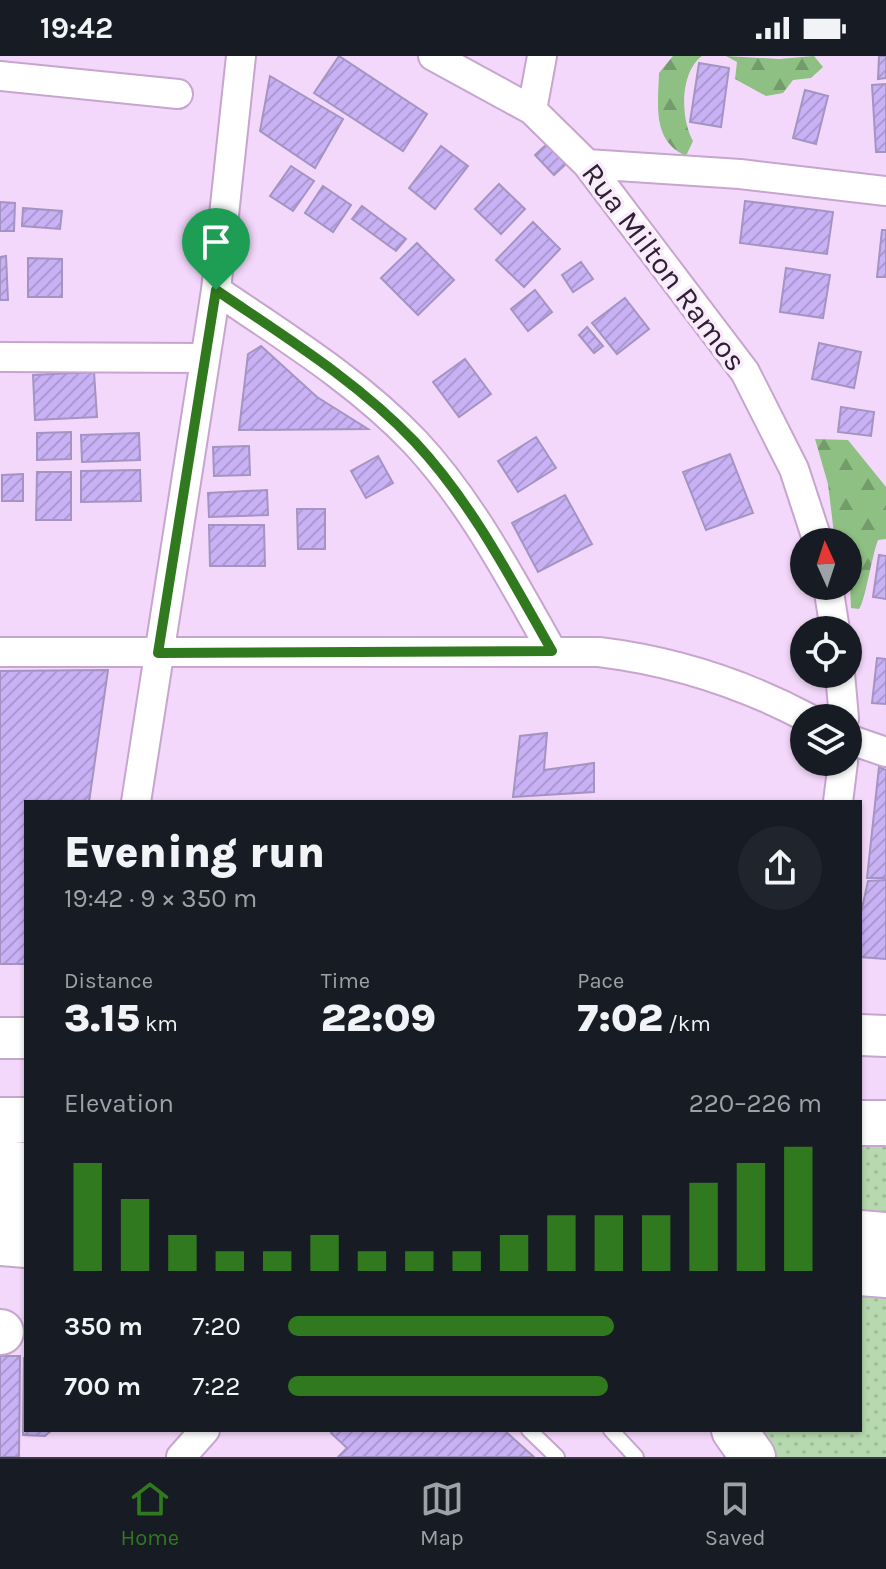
<!DOCTYPE html>
<meta charset="utf-8">
<style>
:root{--surface:#171b24;--page:#20242c;--text:#f1f3f6;--muted:#9ea1a6;--line:#363941;--accent:#31791e}
body{margin:0;font-family:Karla,sans-serif;background:var(--page);color:var(--text);height:100vh;display:flex;flex-direction:column;font-size:30px;white-space:nowrap}
*{box-sizing:border-box;margin:0}
p{font-size:26px;color:var(--muted)}
.icon{flex:none;width:44px;height:44px;fill:none;stroke:currentColor;stroke-width:2;stroke-linecap:round;stroke-linejoin:round}
.map{position:relative;flex:1;overflow:hidden}
.panel{position:absolute;left:24px;top:744px;width:838px;height:632px;display:flex;flex-direction:column;background:var(--surface);border-radius:0px;box-shadow:0 2px 6px #0004}
.panel>*{flex:none}
.needle{width:52px;rotate:357deg}
.controls{position:absolute;left:790px;top:472px;display:grid;gap:16px}
.controls a{display:grid;place-items:center;width:72px;height:72px;border-radius:50%;background:var(--surface);box-shadow:0 2px 6px #0004;font-size:40px}
.pin{position:absolute;display:grid;place-items:center;width:68px;height:68px;color:#fff;margin:-82px -34px;border-radius:50% 50% 50% 0;rotate:-45deg;box-shadow:0 0 8px #0007}
.pin .icon{rotate:45deg}
.round{display:grid;place-items:center;flex:none;width:84px;height:84px;border-radius:42px;background:var(--page)}
.head{display:flex;align-items:center;justify-content:space-between;height:136px;padding:0 40px}
h1{font-size:44px;font-weight:800;line-height:60px}
.metrics{display:grid;grid-template-columns:repeat(3,1fr);gap:12px;height:136px;padding:8px 40px}
.metrics div{display:grid;align-content:center}
.metrics b{font-size:40px;font-weight:800}
.metrics small{font-size:22px;font-weight:400}
.metrics p{font-size:22px}
.chart{height:224px;padding:16px 40px}
.chart p{display:flex;justify-content:space-between}
.chart svg{width:100%;height:144px;margin-top:8px;stroke:var(--accent);stroke-width:6}
ul{padding:0 40px;list-style:none;font-size:26px}
li{display:grid;grid-template-columns:128px 96px 1fr;align-items:center;height:60px}
li i{height:20px;border-radius:10px;background:var(--accent)}
.status{display:flex;justify-content:space-between;align-items:center;height:56px;padding:0 40px;background:var(--surface);direction:ltr}
.status svg{height:22px;fill:currentColor}
.tab-bar{display:flex;justify-content:space-around;align-items:center;height:112px;border-top:2px solid var(--line);background:var(--surface);font-size:22px;color:var(--muted)}
.tab-bar a{display:grid;justify-items:center;gap:4px}
.tab-bar .current{color:var(--accent)}
.map>svg:first-child{display:block}
</style>
<div class="status"><b>19:42</b><svg viewBox="0 0 49 12"><path d="M0 12V9h3v3zM5 12V6h3v6zM10 12V3h3v9zM15 12V0h3v12zM26 1h20v11H26zM47 4h2v5h-2z"/></svg></div>
<div class="map">
<svg width="886" height="1401" viewBox="0 0 886 1401">
<defs>
<pattern id="grass-dots" width="8" height="8" patternUnits="userSpaceOnUse" patternTransform="scale(2)"><rect width="8" height="8" fill="#b7d9af"/><path d="M2 2h.1M6 6h.1" fill="none" stroke="#9eba97" stroke-width="1.8" stroke-linecap="round"/></pattern>
<pattern id="forest-firs" width="22" height="20" patternUnits="userSpaceOnUse" patternTransform="scale(2)"><rect width="22" height="20" fill="#8ebf83"/><path d="M5 1l3.5 6h-7zM16 11l3.5 6h-7z" fill="#749b6c"/></pattern>
<pattern id="building-hatch" width="6" height="6" patternUnits="userSpaceOnUse" patternTransform="scale(2)"><rect width="6" height="6" fill="#c9b1f6"/><path d="M-1 1l2-2M0 6l6-6M5 7l2-2" fill="none" stroke="#ad98d3"/></pattern>
</defs>
<rect width="100%" height="100%" fill="#f4d8fb"/>
<path fill="url(#grass-dots)" d="M 886,1083 L 886,1401 L 774,1401 L 760,1374 L 860,1374 L 860,1084 Z"/>
<path fill="url(#forest-firs)" d="M 673,0 L 702,0 C 680,16 680,62 693,85 L 686,100 C 652,85 658,50 659,17 Z
M 726,0 L 779,3 L 814,0 L 823,11 L 811,22 L 793,24 L 783,37 L 766,40 L 735,23 L 737,6 Z
M 815,383 L 848,384 L 886,431 L 886,483 L 878,484 C 872,499 865,546 859,553 L 851,552 L 848,486 L 835,486 L 828,428 Z"/>
<path fill="url(#building-hatch)" stroke="#a394c2" stroke-width="2" d="M 339,0 L 427,58 L 403,95 L 314,37 Z
M 879,0 L 886,0 L 886,22 L 878,23 Z
M 699,7 L 729,12 L 721,71 L 690,66 Z
M 270,20 L 343,63 L 315,112 L 260,75 Z
M 886,28 L 886,96 L 876,96 L 872,29 Z
M 805,34 L 828,40 L 816,88 L 793,82 Z
M 547,88 L 566,108 L 554,119 L 535,99 Z
M 441,90 L 468,110 L 435,153 L 409,132 Z
M 291,110 L 314,125 L 293,155 L 270,140 Z
M 499,128 L 525,153 L 501,178 L 475,153 Z
M 323,130 L 351,149 L 333,176 L 305,157 Z
M 745,145 L 833,156 L 827,198 L 740,187 Z
M 0,146 L 15,147 L 14,175 L 0,175 Z
M 362,150 L 406,183 L 396,195 L 352,163 Z
M 23,152 L 62,155 L 60,173 L 22,170 Z
M 533,166 L 560,193 L 524,231 L 496,204 Z
M 882,174 L 886,174 L 886,221 L 877,221 Z
M 417,187 L 454,224 L 418,259 L 381,222 Z
M 6,200 L 8,244 L 0,244 L 0,201 Z
M 28,202 L 62,203 L 62,241 L 28,241 Z
M 581,206 L 593,223 L 573,236 L 562,219 Z
M 786,212 L 830,219 L 823,262 L 780,256 Z
M 535,234 L 552,256 L 528,275 L 511,253 Z
M 625,242 L 649,273 L 617,298 L 592,267 Z
M 587,271 L 603,290 L 594,297 L 579,279 Z
M 819,287 L 861,296 L 854,332 L 812,323 Z
M 261,290 L 317,341 L 368,373 L 239,374 L 248,298 Z
M 465,303 L 491,338 L 459,361 L 433,326 Z
M 94,316 L 97,361 L 35,364 L 33,319 Z
M 841,351 L 874,356 L 871,380 L 838,376 Z
M 71,376 L 71,403 L 37,404 L 37,377 Z
M 139,377 L 140,404 L 82,406 L 81,379 Z
M 536,381 L 556,412 L 518,436 L 498,405 Z
M 249,390 L 250,419 L 214,420 L 213,391 Z
M 730,398 L 753,457 L 706,474 L 683,416 Z
M 378,400 L 393,427 L 366,442 L 351,415 Z
M 140,414 L 141,445 L 81,446 L 81,415 Z
M 37,416 L 71,416 L 71,464 L 36,464 Z
M 23,418 L 23,445 L 2,445 L 2,419 Z
M 267,434 L 268,459 L 209,461 L 208,437 Z
M 565,439 L 592,488 L 538,516 L 512,467 Z
M 297,453 L 325,453 L 325,493 L 298,493 Z
M 209,469 L 264,469 L 265,510 L 210,510 Z
M 879,499 L 886,500 L 886,543 L 873,541 Z
M 877,602 L 886,603 L 886,648 L 872,647 Z
M 108,614 L 89,746 L 26,746 L 26,908 L 0,908 L 0,615 Z
M 547,677 L 544,714 L 594,707 L 594,736 L 513,741 L 520,680 Z
M 879,711 L 886,714 L 886,822 L 867,822 Z
M 886,824 L 886,903 L 860,901 L 860,861 L 868,825 Z
M 0,1300 L 20,1300 L 19,1401 L 0,1401 Z
M 24,1301 L 26,1374 L 52,1374 L 45,1380 L 23,1379 Z
M 334,1374 L 504,1374 L 534,1401 L 338,1401 L 347,1392 L 331,1377 Z"/>
<g fill="none" stroke-linecap="round" stroke-linejoin="round">
<g stroke="#c6a5ce" stroke-width="18">
<path id="lane" d="M 529,1374 L 557,1401
M 611,1374 L 636,1401"/>
</g>
<g stroke="#c6a5ce" stroke-width="32">
<path id="street" d="M 433,0 L 532,54 L 587,108 L 745,316 L 794,413 L 818,486
M 0,20 L 178,38
M 532,54 L 542,0
M 587,108 L 740,118 L 886,135
M 216,234 C 285,281 357,325 415,386 C 472,447 511,523 552,595
M 0,301 L 205,302
M 828,530 L 835,574
M 0,596 L 599,596 C 673,605 742,627 808,662
M 840,618 L 844,662
M 848,683 L 886,696
M 136,746 L 216,234 L 241,0
M 838,746 L 843,706
M 181,1401 L 205,1374"/>
</g>
<g stroke="#c6a5ce" stroke-width="44">
<path id="secondary" d="M 860,979 L 886,980
M 0,982 L 26,982"/>
</g>
<g stroke="#c6a5ce" stroke-width="48">
<path id="primary" d="M 860,1067 L 886,1067
M 734,1374 L 753,1401"/>
</g>
<g stroke="#c6a5ce" stroke-width="48">
<path id="highway" d="M 0,1064 L 26,1064
M 0,1107 L 26,1109
M 0,1148 L 26,1150
M 860,1177 L 886,1179
M 0,1187 L 26,1189
M 860,1217 L 886,1219
M 0,1276 L 1,1276"/>
</g>
<use href="#lane" stroke="#fff" stroke-width="14"/>
<use href="#street" stroke="#fff" stroke-width="28"/>
<use href="#secondary" stroke="#fff" stroke-width="40"/>
<use href="#primary" stroke="#fff" stroke-width="44"/>
<use href="#highway" stroke="#fff" stroke-width="44"/>
</g>
<g fill="none" stroke-linecap="round" stroke-linejoin="round">
<g stroke="#fff" stroke-width="16">
<path id="route" d="M 216,234 C 285,281 357,325 415,386 C 472,447 511,523 552,595 L 158,597 Z"/>
</g>
<use href="#route" stroke="#31791e" stroke-width="10"/>
</g>
<g text-anchor="middle" dominant-baseline="central" stroke-width="7" stroke-linejoin="round" paint-order="stroke">
<g font-size="30" fill="#2d2030" stroke="#f9ebfc">
<text transform="translate(664 211) rotate(53)">Rua Milton Ramos</text>
</g>
</g>
</svg>
<div class="controls">
<a><svg class="needle" viewBox="-14 -14 28 28"><path d="M0-13l5 13h-10z" fill="#e53935"/><path d="M0 13l5-13h-10z" fill="#9ea1a6"/></svg></a>
<a><svg class="icon" aria-label="locate" viewBox="0 0 24 24"><circle cx="12" cy="12" r="6"/><path d="M12 2v4M12 18v4M2 12h4M18 12h4"/></svg></a>
<a><svg class="icon" aria-label="layers" viewBox="0 0 24 24"><path d="M12 4l9 5-9 5-9-5zM3 14l9 5 9-5"/></svg></a>
</div>
<div class="pin" style="left:216px;top:234px;background:#1e9e55"><svg class="icon" aria-label="arrive" viewBox="0 0 24 24"><path d="M6 21V4h12l-3 4 3 4H6"/></svg></div>
<section class="panel">
<div class="head"><div><h1>Evening run</h1><p>19:42 · 9 × 350 m</p></div><a class="round"><svg class="icon" aria-label="share" viewBox="0 0 24 24"><path d="M12 15V3M7 8l5-5 5 5M5 13v7h14v-7"/></svg></a></div>
<div class="metrics">
<div><p>Distance</p><b>3.15<small> km</small></b></div>
<div><p>Time</p><b>22:09</b></div>
<div><p>Pace</p><b>7:02<small> /km</small></b></div>
</div>
<div class="chart"><p><span>Elevation</span>220–226 m</p>
<svg viewBox="0 0 160 44" preserveAspectRatio="none"><path d="M5 44V11M15 44V22M25 44V33M35 44V38M45 44V38M55 44V33M65 44V38M75 44V38M85 44V38M95 44V33M105 44V27M115 44V27M125 44V27M135 44V17M145 44V11M155 44V6"/></svg>
</div>
<ul>
<li><b>350 m</b>7:20<i style="width:61%"></i></li>
<li><b>700 m</b>7:22<i style="width:60%"></i></li>
</ul>
</section>
</div>
<nav class="tab-bar">
<a class="current"><svg class="icon" aria-label="home" viewBox="0 0 24 24"><path d="M3 11l9-7 9 7M6 9v11h12V9"/></svg>Home</a>
<a><svg class="icon" aria-label="map" viewBox="0 0 24 24"><path d="M3 6l6-2 6 2 6-2v14l-6 2-6-2-6 2zM9 4v14M15 6v14"/></svg>Map</a>
<a><svg class="icon" aria-label="saved" viewBox="0 0 24 24"><path d="M7 4h10v16l-5-4-5 4z"/></svg>Saved</a>
</nav>
